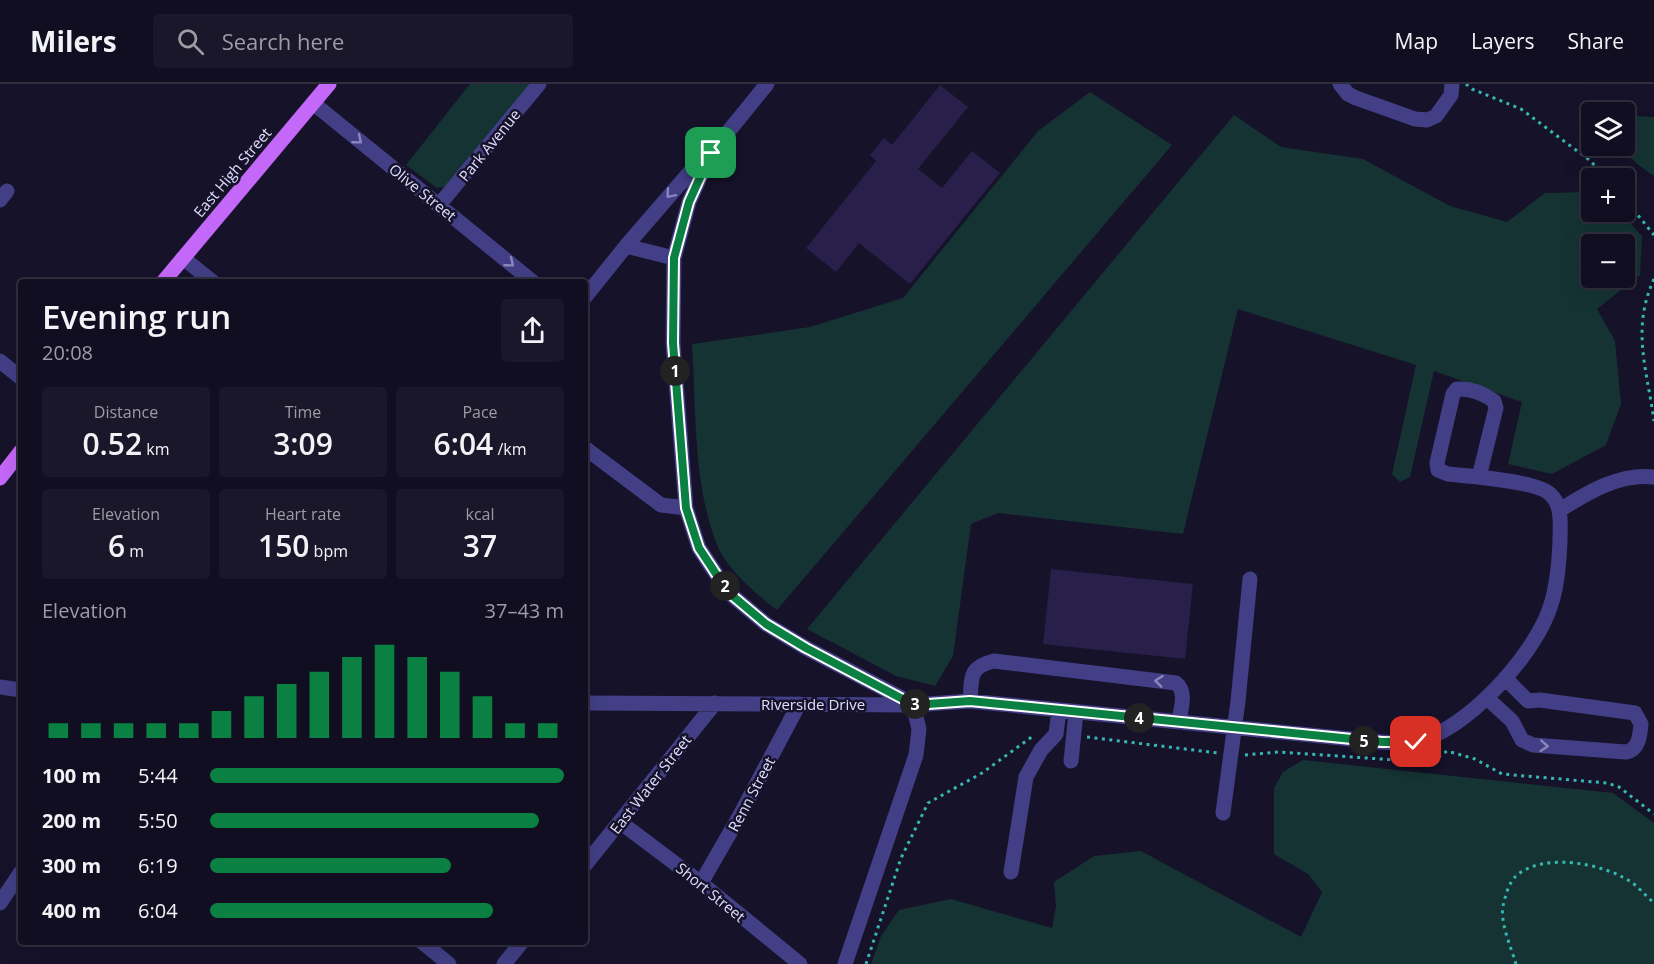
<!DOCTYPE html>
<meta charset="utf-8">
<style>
:root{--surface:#100e20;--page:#191729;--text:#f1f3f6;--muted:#9c9ca5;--line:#302e3e;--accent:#0b8043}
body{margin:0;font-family:"Open Sans",sans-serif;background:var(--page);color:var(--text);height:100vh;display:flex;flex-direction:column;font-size:22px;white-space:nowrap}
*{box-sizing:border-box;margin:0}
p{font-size:20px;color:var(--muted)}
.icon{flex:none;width:33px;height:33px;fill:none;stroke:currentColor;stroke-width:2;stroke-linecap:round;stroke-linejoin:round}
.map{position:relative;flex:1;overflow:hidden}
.panel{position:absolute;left:18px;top:195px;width:570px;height:666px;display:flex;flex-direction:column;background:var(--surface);border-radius:6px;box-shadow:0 6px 24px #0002,0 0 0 2px var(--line)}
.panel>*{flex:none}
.controls{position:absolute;left:1581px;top:18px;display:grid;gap:12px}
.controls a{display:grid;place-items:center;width:54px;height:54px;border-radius:6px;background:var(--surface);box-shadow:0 6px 24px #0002,0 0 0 2px var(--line);font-size:30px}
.pin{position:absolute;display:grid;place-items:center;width:51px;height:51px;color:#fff;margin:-26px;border-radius:12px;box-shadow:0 3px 9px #0006}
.km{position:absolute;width:30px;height:30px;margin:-15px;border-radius:50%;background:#222;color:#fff;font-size:16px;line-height:30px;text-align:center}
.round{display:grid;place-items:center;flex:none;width:63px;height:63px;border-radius:6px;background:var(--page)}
.summary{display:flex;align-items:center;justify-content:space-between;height:102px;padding:0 24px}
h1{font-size:33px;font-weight:600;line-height:45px}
.stats{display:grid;grid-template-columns:repeat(3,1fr);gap:9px;height:102px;padding:6px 24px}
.stats div{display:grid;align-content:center;border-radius:6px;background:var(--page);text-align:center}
.stats b{font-size:30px;font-weight:600}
.stats small{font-size:16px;font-weight:400}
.stats p{font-size:16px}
.chart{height:168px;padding:12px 24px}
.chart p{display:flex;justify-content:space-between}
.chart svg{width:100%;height:108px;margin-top:6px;stroke:var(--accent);stroke-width:6}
ul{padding:0 24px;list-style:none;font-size:20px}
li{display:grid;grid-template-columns:96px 72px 1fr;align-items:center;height:45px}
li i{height:15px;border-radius:8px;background:var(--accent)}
header{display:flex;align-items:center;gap:36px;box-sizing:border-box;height:84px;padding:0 30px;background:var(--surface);border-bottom:2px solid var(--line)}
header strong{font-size:28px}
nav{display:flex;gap:33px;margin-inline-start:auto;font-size:21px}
.search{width:420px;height:54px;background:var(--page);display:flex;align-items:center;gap:15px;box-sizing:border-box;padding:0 21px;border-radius:6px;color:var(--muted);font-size:22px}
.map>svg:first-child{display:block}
</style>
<header>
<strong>Milers</strong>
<div class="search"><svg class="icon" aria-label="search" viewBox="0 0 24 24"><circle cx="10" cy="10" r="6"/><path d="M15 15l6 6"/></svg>Search here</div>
<nav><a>Map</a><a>Layers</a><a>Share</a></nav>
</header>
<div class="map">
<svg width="1654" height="880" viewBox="0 0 1654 880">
<rect width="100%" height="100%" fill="#16122a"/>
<path fill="#153333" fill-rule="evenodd" d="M 470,0 L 530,0 L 445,103 L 437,104 L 406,81 Z
M 1090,8 L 1172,61 L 777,526 C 758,512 727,485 718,463 C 693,404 696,324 692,260 L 810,243 L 903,214 L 1038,47 Z
M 1234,31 L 1281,63 L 1363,75 L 1450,122 L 1507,138 L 1545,109 L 1591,108 L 1592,128 L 1620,128 L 1642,152 L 1640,191 L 1597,225 L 1615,257 L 1621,320 L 1606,361 L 1552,390 L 1508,380 L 1522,318 L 1434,287 L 1410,393 L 1400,398 L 1392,390 L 1416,281 L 1238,225 L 1183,450 L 998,429 L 971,440 L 953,572 L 935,602 L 896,592 L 807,545 ZM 1592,160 L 1624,160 L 1624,194 L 1592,194 Z
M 1636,32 L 1654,33 L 1654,92 C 1624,72 1618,64 1636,32 Z
M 1303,676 L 1613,709 L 1654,739 L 1654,880 L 871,880 L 881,852 L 899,826 L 951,815 L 1052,844 L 1056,822 L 1054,798 L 1094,772 L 1141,767 L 1301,853 L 1322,808 L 1308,790 L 1274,770 L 1274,704 L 1283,688 Z"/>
<path fill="#281f4a" d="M 940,1 L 968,23 L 918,85 L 942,104 L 972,67 L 1000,89 L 910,200 L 859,159 L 836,188 L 806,164 L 876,77 L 870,71 L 884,54 L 892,61 Z
M 1051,485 L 1193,500 L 1185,575 L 1043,560 Z"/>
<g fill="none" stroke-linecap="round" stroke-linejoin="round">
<path stroke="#36b7b1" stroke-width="3" stroke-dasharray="3 4.5" stroke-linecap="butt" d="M 1466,0 L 1472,5 L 1521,25 L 1588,75 L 1608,94
M 1624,114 L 1654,151
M 1654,195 C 1631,245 1647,285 1654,337
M 1087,653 L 1218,669
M 1245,671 L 1278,668 L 1425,678 L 1433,677 L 1447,667 L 1475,675 L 1502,690 L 1607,699 L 1619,703 L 1654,730
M 866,880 L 901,774 L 928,719 L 982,689 L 1033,652
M 1516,880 C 1511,863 1500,839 1503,822 C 1505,813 1509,798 1516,792 C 1544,767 1607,780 1634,800 C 1641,806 1647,813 1654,819"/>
<path stroke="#423f86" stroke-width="15" d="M 1340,0 L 1348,10 L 1356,14 L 1415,35 L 1427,36 L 1436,32 L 1451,11 L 1452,0
M 313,19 L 533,198
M 711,69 L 689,118 L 674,174 L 673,259 L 686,424 L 699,464 L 728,508 L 766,540 L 806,564 L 911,619
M 0,116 L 7,107
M 439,121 L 539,0
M 626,162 L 690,88 L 711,69 L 767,0
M 183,174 L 213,198
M 585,213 L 626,162 L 674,174
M 0,277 L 21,294
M 585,364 L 661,421 L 686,424
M 1560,426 C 1588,408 1620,389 1654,393
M 0,603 L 21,606
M 1487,614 L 1512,637 L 1522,656 L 1533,661 L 1626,668 C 1639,666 1640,651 1641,640 L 1635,629 L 1540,616 L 1528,617 L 1505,594
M 970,617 C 972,594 968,583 994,577 L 1176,599 C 1187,608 1181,624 1179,637
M 585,619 L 913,621 L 970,617 L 1381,658 C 1393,659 1406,660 1418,657 C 1467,645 1530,575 1548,529 C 1557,507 1559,481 1560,457 C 1560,442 1563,421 1550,410 C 1537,397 1468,392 1448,390 L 1438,386 L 1437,379 L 1453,310 L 1457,305 C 1471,304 1483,309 1494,317 L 1496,324 L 1479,393
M 1071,677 L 1076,629
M 1223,729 L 1238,617 L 1250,495
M 620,738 L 701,799 L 800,880
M 585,781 L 715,619
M 1011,788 L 1026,693 L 1041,666 L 1056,650 L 1059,627
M 701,799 L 739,733 L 799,620
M 0,819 L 21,788
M 422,858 L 449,880
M 504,880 L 522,858
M 845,880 L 916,671 L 919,645 L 913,621"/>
<path stroke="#c468f9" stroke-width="15" d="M 163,198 L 329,0
M 0,394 L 21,367"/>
</g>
<defs><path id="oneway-chevron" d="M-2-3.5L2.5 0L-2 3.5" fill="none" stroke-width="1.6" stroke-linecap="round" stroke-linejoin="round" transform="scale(1.5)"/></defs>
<g stroke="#8986bc">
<use href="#oneway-chevron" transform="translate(358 56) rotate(39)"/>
<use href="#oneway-chevron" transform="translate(670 110) rotate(131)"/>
<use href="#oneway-chevron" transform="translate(510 179) rotate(39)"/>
<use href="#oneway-chevron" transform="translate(1159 597) rotate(-173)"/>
<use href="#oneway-chevron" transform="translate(1544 662) rotate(4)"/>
</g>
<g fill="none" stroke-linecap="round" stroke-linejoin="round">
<g stroke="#fff" stroke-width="12">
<path id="route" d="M 711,69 L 689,118 L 674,174 L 673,259 L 686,424 L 699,464 L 728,508 L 766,540 L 806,564 L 914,621 L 970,617 L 1382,658 L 1416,658"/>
</g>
<use href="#route" stroke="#0b8043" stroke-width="8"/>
</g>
<g text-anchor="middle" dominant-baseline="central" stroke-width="5" stroke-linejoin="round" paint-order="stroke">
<g font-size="15" fill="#e0dcfe" stroke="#16122a">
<text transform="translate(489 61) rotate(-51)">Park Avenue</text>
<text transform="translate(232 88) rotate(-50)">East High Street</text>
<text transform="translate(423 108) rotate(39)">Olive Street</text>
<text x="813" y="620">Riverside Drive</text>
<text transform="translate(650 700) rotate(-52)">East Water Street</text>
<text transform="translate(751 710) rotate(-62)">Renn Street</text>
<text transform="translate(711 808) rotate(39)">Short Street</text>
</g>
</g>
</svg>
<div class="controls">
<a><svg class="icon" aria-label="layers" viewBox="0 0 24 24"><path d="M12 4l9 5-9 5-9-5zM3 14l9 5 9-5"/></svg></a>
<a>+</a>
<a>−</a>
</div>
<div class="pin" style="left:711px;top:69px;background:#1e9e55"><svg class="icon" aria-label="arrive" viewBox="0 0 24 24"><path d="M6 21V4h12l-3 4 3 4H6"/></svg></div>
<div class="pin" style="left:1416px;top:658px;background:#d93025"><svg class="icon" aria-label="check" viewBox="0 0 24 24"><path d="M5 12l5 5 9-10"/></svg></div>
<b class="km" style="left:675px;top:287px">1</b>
<b class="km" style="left:725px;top:502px">2</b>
<b class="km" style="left:915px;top:620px">3</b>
<b class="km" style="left:1139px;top:634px">4</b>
<b class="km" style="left:1364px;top:657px">5</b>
<section class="panel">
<div class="summary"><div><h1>Evening run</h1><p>20:08</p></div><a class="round"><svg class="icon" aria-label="share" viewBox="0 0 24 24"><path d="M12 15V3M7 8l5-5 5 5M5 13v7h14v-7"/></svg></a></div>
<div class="stats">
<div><p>Distance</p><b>0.52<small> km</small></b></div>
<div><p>Time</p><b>3:09</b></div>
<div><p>Pace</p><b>6:04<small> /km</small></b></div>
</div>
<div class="stats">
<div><p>Elevation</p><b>6<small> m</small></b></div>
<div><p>Heart rate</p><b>150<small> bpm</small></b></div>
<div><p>kcal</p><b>37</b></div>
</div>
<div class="chart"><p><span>Elevation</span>37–43 m</p>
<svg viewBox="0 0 160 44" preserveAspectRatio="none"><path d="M5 44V38M15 44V38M25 44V38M35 44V38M45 44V38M55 44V33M65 44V27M75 44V22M85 44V17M95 44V11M105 44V6M115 44V11M125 44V17M135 44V27M145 44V38M155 44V38"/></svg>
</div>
<ul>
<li><b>100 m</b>5:44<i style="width:100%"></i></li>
<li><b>200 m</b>5:50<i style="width:93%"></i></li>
<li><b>300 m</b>6:19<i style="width:68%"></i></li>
<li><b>400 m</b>6:04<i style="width:80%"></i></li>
</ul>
</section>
</div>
